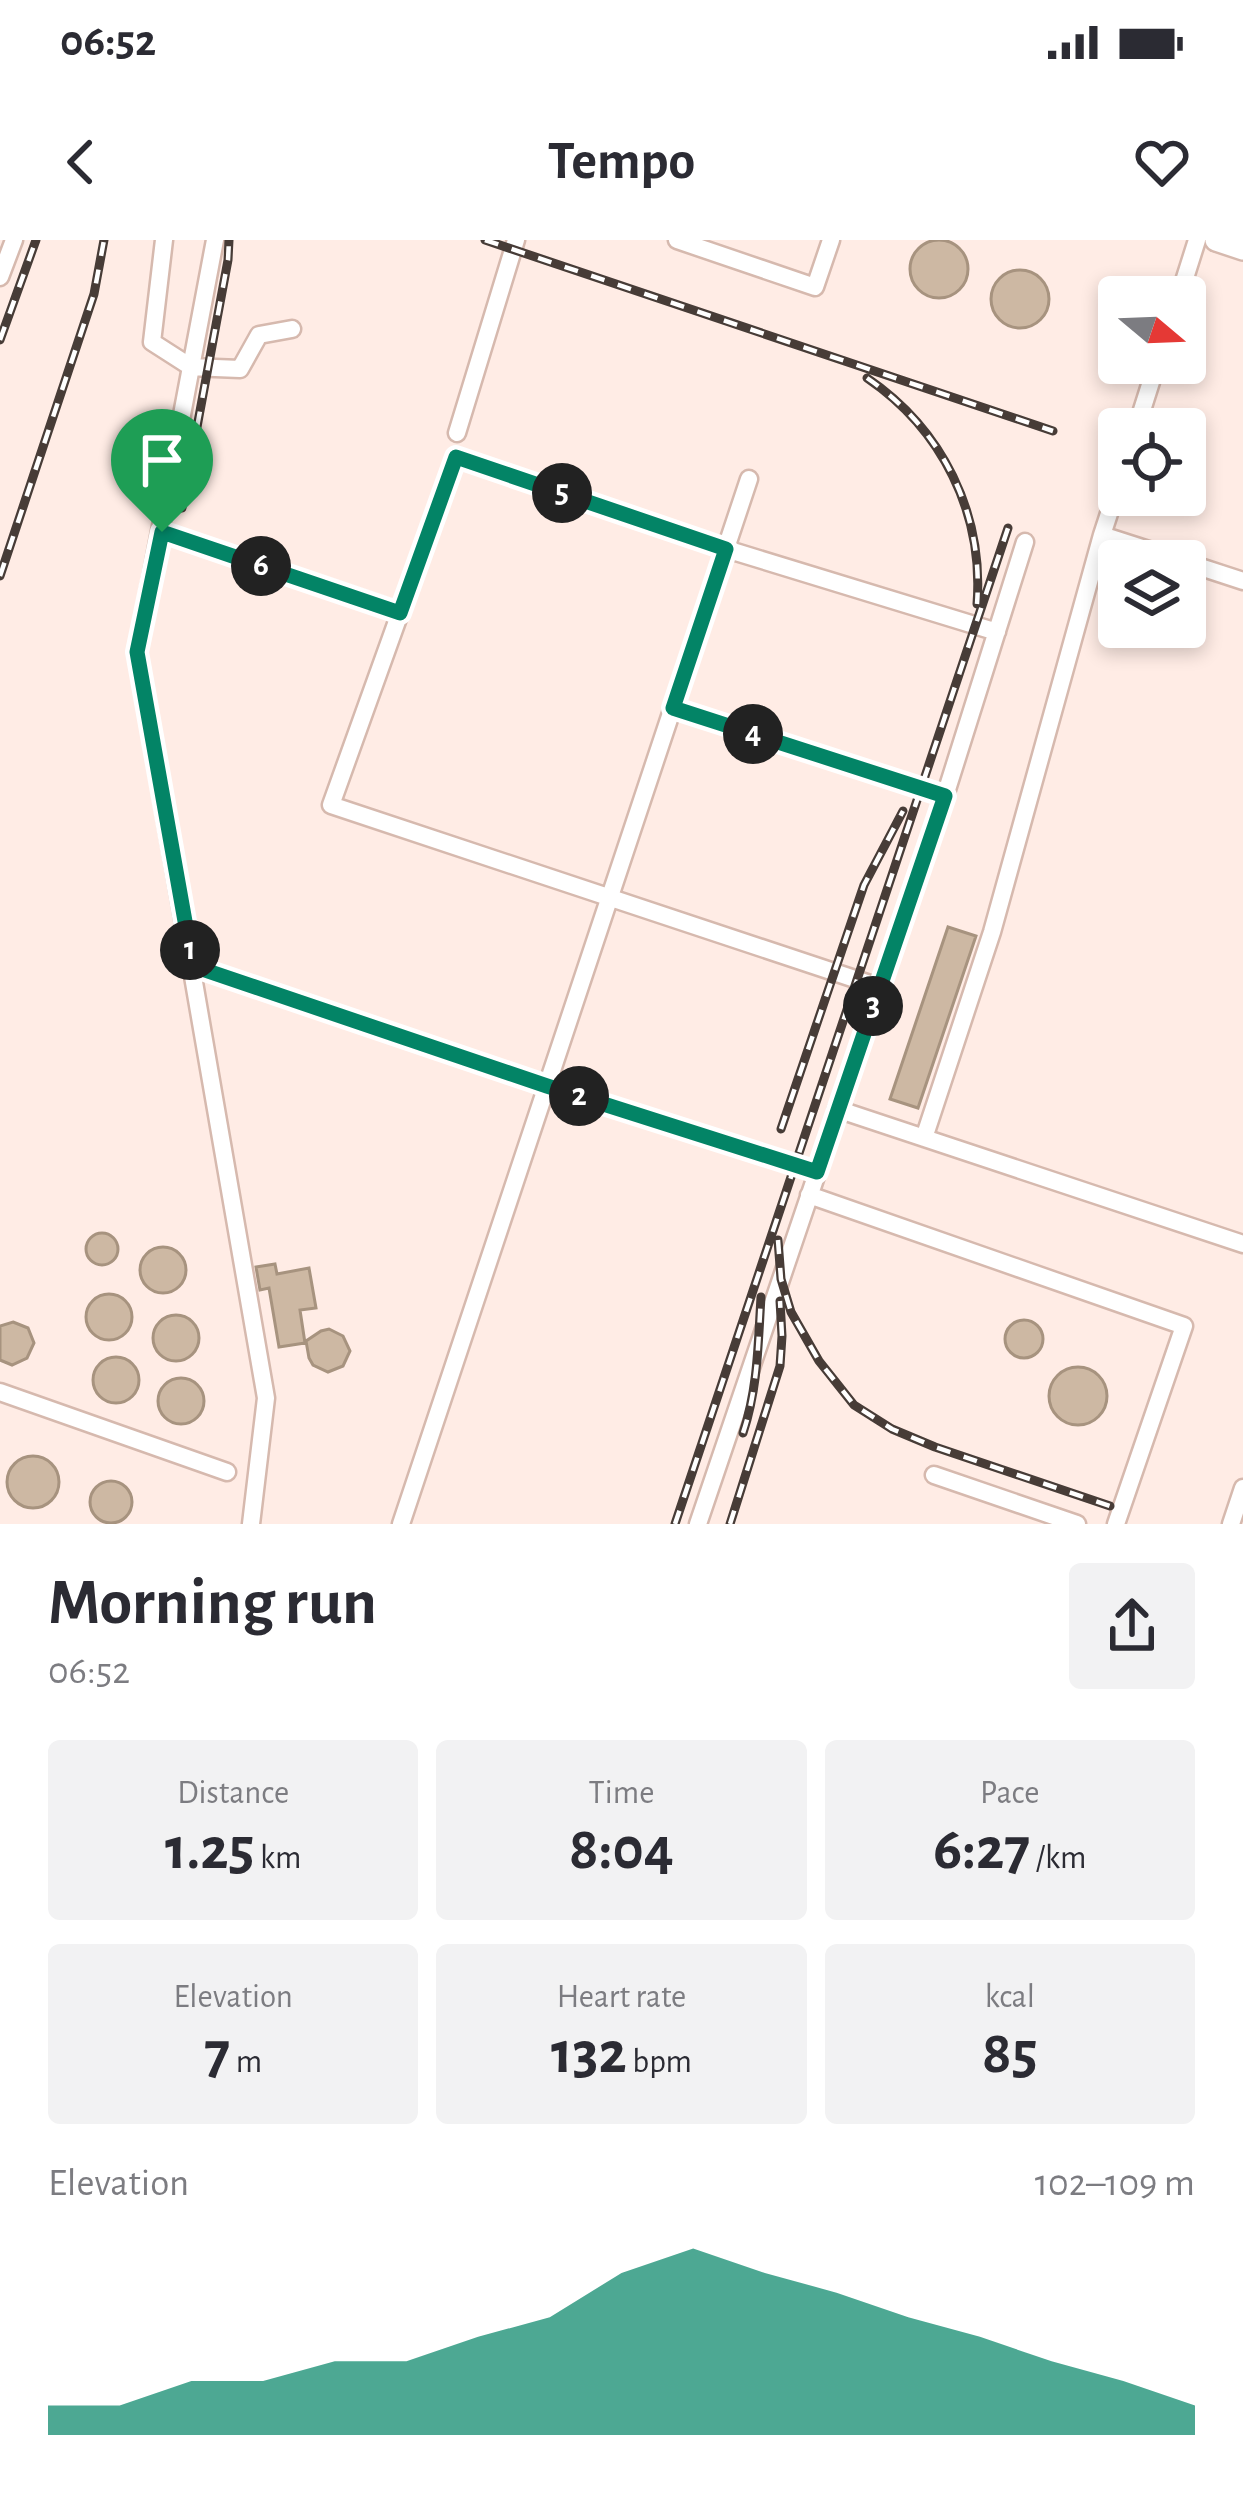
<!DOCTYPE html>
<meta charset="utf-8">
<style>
:root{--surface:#fff;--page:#f2f2f3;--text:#2b2b33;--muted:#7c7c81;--accent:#038466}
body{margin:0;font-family:"Alegreya Sans",sans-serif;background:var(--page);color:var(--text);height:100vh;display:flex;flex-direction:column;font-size:45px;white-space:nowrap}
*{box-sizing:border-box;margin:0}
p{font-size:39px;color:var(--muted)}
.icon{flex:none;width:66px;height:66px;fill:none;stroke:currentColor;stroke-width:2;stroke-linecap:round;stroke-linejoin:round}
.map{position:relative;height:1284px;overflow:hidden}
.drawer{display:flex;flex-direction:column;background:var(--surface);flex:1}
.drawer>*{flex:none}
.needle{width:78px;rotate:109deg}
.controls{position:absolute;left:1098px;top:36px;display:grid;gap:24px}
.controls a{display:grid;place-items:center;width:108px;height:108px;border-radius:12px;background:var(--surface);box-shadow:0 6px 18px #0003;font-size:60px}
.pin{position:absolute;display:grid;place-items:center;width:102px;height:102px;color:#fff;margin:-123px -51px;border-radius:50% 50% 50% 0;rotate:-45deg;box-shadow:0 0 12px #0007}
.pin .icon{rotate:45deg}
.km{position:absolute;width:60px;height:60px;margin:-30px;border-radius:50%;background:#222;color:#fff;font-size:33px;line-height:60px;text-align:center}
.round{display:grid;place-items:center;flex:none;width:126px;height:126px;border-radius:12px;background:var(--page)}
.overview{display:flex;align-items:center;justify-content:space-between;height:204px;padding:0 48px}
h1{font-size:66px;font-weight:600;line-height:90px}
.stats{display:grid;grid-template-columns:repeat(3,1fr);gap:18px;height:204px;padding:12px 48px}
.stats div{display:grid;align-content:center;border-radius:12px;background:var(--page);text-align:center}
.stats b{font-size:60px;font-weight:600}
.stats small{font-size:33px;font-weight:400}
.stats p{font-size:33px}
.chart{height:336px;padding:24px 48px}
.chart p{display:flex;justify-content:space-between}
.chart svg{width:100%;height:216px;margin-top:12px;fill:var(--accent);opacity:.7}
.status{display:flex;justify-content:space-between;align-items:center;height:84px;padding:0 60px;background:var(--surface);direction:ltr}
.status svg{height:33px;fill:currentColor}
header{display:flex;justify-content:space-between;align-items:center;height:156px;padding:0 48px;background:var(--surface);font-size:54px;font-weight:600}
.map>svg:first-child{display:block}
</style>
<div class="status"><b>06:52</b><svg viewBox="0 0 49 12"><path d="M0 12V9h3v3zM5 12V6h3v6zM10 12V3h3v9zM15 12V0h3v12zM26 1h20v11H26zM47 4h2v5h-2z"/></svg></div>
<header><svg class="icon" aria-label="back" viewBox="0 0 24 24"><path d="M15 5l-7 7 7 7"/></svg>Tempo<svg class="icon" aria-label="heart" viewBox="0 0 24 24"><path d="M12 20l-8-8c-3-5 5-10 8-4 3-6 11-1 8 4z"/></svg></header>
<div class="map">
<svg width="1243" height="1284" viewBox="0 0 1243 1284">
<rect width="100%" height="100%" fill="#ffece5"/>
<path fill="#cdb8a3" stroke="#a7937f" stroke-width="3" d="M910 29a29 29 0 1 1 58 0a29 29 0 1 1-58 0Z
M991 59a29 29 0 1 1 58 0a29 29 0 1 1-58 0Z
M 948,687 L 976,696 L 918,868 L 890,859 Z
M86 1009a16 16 0 1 1 32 0a16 16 0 1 1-32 0Z
M140 1030a23 23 0 1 1 46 0a23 23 0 1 1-46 0Z
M 275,1024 L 277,1034 L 309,1028 L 316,1068 L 300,1070 L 305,1103 L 279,1107 L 269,1048 L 260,1050 L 256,1027 Z
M86 1077a23 23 0 1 1 46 0a23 23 0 1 1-46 0Z
M153 1098a23 23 0 1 1 46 0a23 23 0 1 1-46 0Z
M1005 1099a19 19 0 1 1 38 0a19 19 0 1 1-38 0Z
M 13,1082 L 28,1088 L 34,1103 L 27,1118 L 12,1125 L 0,1120 L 0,1086 Z
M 329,1089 L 343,1096 L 350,1111 L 343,1126 L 328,1132 L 313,1125 L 309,1118 L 306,1101 L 321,1091 Z
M93 1140a23 23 0 1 1 46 0a23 23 0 1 1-46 0Z
M1049 1156a29 29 0 1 1 58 0a29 29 0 1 1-58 0Z
M158 1161a23 23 0 1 1 46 0a23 23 0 1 1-46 0Z
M7 1242a26 26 0 1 1 52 0a26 26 0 1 1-52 0Z
M90 1262a21 21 0 1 1 42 0a21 21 0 1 1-42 0Z"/>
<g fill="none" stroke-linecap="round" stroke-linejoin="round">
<g stroke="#d6b9ae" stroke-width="21">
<path id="minor" d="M 164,0 L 152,102 L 191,127 L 240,129 L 259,95 L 292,89
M 215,0 L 137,413 L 266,1158 L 251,1284
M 677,0 L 815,47 L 831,0
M 0,37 L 14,0
M 1179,57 L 1197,0
M 1136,189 L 1157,123
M 457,193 L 516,0
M 1119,243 L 1102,295 L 1183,321
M 162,292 L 400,372
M 1185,322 L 1243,341
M 673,468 L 945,556
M 193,726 L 546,846 L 817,932
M 879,747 L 331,565 L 456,217 L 726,309 L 997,392
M 837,869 L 1243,1004
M 924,898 L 992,692 L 1102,295
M 809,955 L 1184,1086 L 1116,1284
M 0,1152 L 227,1232
M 934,1235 L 1077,1284
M 401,1284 L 749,239
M 698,1284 L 945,556 L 1025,302
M 1231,1284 L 1243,1248"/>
</g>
<g stroke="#d6b9ae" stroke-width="26">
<path id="major" d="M 1216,0 L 1243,9"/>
</g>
<use href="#minor" stroke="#fff" stroke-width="16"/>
<use href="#major" stroke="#fff" stroke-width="21"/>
<g stroke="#473c37" stroke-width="9">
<path id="rail" d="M 485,0 L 1053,191
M 0,100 L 36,0
M 867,138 C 942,189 984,273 977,364
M 182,268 L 228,20 L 229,0
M 0,336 L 94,54 L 104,0
M 781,889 L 864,645 L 903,571
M 778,1000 L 781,1039 L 791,1072 L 819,1121 L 854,1165 L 892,1189 L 935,1207 L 1110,1266
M 743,1193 C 758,1148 758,1104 761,1057
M 675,1284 L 1008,288
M 730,1284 L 780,1126 L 782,1096 L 780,1061"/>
</g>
<use href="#rail" stroke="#fff" stroke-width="4.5" stroke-dasharray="14" stroke-linecap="butt"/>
</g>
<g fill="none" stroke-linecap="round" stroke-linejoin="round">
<g stroke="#fff" stroke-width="24">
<path id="route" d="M 456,217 L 726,309 L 673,468 L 945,556 L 817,932 L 547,846 L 193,726 L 137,412 L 162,292 L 400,373 Z"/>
</g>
<use href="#route" stroke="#038466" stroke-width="15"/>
</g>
</svg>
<div class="controls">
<a><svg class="needle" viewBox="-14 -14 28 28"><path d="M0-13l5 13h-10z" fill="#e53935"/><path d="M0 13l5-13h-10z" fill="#7c7c81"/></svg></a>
<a><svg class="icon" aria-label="locate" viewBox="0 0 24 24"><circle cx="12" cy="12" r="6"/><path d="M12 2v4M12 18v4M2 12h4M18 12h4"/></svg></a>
<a><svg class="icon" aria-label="layers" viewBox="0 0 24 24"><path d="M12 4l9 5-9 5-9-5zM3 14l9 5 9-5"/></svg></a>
</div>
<div class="pin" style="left:162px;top:292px;background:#1e9e55"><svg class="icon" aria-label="arrive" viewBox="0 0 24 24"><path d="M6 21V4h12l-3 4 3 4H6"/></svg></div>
<b class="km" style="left:190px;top:710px">1</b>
<b class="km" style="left:579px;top:856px">2</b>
<b class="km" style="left:873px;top:766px">3</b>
<b class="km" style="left:753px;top:494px">4</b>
<b class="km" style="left:562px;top:253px">5</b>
<b class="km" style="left:261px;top:326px">6</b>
</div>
<section class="drawer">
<div class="overview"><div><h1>Morning run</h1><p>06:52</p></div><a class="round"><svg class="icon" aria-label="share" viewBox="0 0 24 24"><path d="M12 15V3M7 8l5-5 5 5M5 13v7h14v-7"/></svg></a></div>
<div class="stats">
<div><p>Distance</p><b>1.25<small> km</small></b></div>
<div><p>Time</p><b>8:04</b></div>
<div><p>Pace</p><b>6:27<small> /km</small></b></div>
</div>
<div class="stats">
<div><p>Elevation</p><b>7<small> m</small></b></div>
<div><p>Heart rate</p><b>132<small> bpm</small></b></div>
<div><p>kcal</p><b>85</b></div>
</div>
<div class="chart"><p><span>Elevation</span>102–109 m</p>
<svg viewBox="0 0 160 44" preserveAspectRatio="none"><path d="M0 44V38L10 38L20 33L30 33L40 29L50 29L60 24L70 20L80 11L90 6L100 11L110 15L120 20L130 24L140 29L150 33L160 38V44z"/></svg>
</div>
</section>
